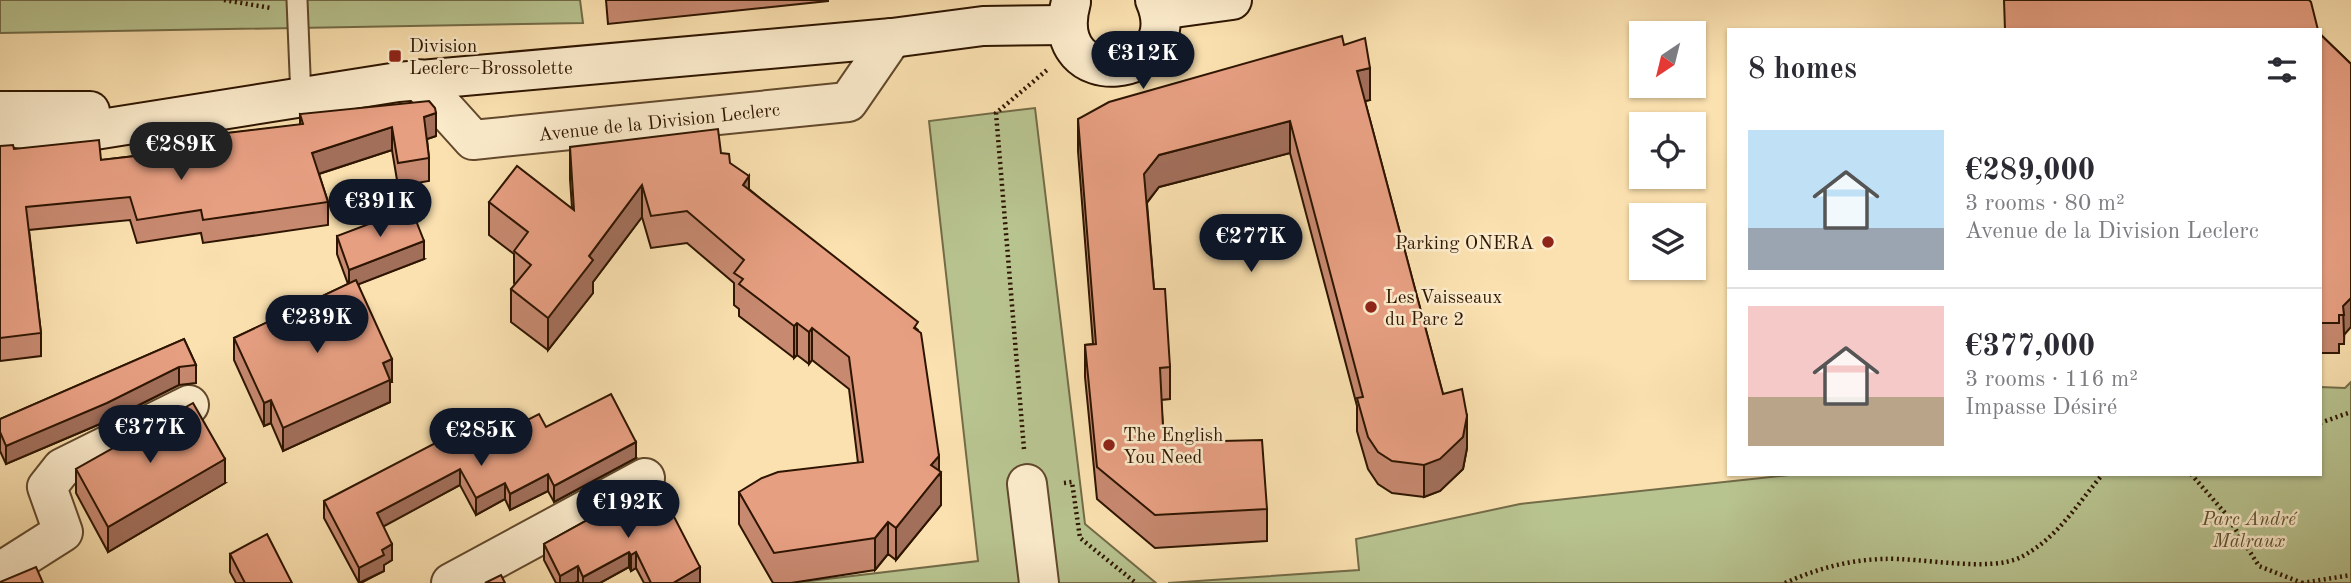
<!DOCTYPE html>
<html lang="en">
<head>
<meta charset="utf-8">
<style>
	:root { --surface:#fff; --page:#f2f2f3; --text:#2b2b33; --muted:#7c7c81; --line:#e1e1e2; --accent:#111827 }
	body { margin:0; font-family:"Old Standard TT",serif; background:var(--page); color:var(--text); height:100vh; display:flex; flex-direction:column; font-size:26px; white-space:nowrap }
	* { box-sizing:border-box; margin:0 }
	p { font-size:23px; color:var(--muted) }
	.icon { flex:none; width:38px; height:38px; fill:none; stroke:currentColor; stroke-width:2; stroke-linecap:round; stroke-linejoin:round }
	.map { position:relative; flex:1; overflow:hidden }
	.sheet { position:absolute; left:1727px; top:28px; width:595px; height:448px; display:flex; flex-direction:column; background:var(--surface); border-radius:0px; box-shadow:0 2px 5px #0004 }
	.sheet>* { flex:none }
	.needle { width:46px; rotate:215deg }
	.buttons { position:absolute; left:1629px; top:21px; display:grid; gap:14px }
	.buttons a { display:grid; place-items:center; width:77px; height:77px; border-radius:0px; background:var(--surface); box-shadow:0 2px 5px #0004; font-size:35px }
	.price { position:absolute; translate:-50% -60px; padding:0 16px; border-radius:24px; background:var(--accent); color:#fff; font-size:23px; line-height:46px; filter:drop-shadow(0 2px 4px #0008) }
	.price::after { content:''; position:absolute; left:50%; top:42px; width:21px; height:16px; margin-left:-10px; background:inherit; clip-path:polygon(0 0,100% 0,50% 100%) }
	.price.on { background:#222; color:#fff }
	ul { padding:0; list-style:none }
	li { display:flex; align-items:center; gap:21px; height:175px; padding:0 21px }
	li+li { border-top:2px solid var(--line) }
	li span { display:grid; place-items:center; flex:none; width:196px; height:140px; border-radius:0px; color:#555 }
	li>.icon { margin-inline-start:auto }
	span .icon { width:84px; height:84px; fill:#fffc; stroke-width:1 }
	li b { font-size:30px }
	h2 { display:flex; justify-content:space-between; align-items:center; height:84px; padding:0 21px; font-size:30px }
	.map>svg:first-child { display:block }
	.green { fill:#b8c490; stroke:#736c48; stroke-width:2 }
	.lines { fill:none; stroke-linecap:round; stroke-linejoin:round }
	.lane-casing { stroke:#61482c; stroke-width:23 }
	.street-casing { stroke:#61482c; stroke-width:42 }
	.secondary-casing { stroke:#2e1500; stroke-width:42 }
	.path { stroke:#2e1500; stroke-width:4.5; stroke-dasharray:2 3.5; stroke-linecap:butt }
	.lane { stroke:#fceccc; stroke-width:19 }
	.street { stroke:#fceccc; stroke-width:38 }
	.secondary { stroke:#fceccc; stroke-width:38 }
	.wall { fill:#c78970; stroke:#2e1500; stroke-width:2 }
	.shaded-wall { fill:#a26f5b; stroke:#2e1500; stroke-width:2 }
	.building { fill:#e79f82; stroke:#2e1500; stroke-width:2 }
	.poi-dot { fill:#8f2418; stroke:#fceccc; stroke-width:2.5 }
	.labels { text-anchor:middle; stroke-width:5; stroke-linejoin:round; paint-order:stroke }
	.poi-label { font-size:19px; fill:#2e1500; stroke:#fceccc; text-anchor:start }
	.street-label { font-size:19px; fill:#2e1500; stroke:#fceccc }
	.park-label { font-size:19px; font-style:italic; fill:#5e5232; stroke:#fceccc }
</style>
</head>
<body>
<div class="map">
<svg width="2351" height="583" viewBox="0 0 2351 583">
	<rect width="100%" height="100%" fill="#fbe1b0"/>
	<filter id="stains"><feTurbulence type="fractalNoise" baseFrequency=".00286" numOctaves="4"/><feColorMatrix values="0 0 0 0 .2 0 0 0 0 .09 0 0 0 0 .02 0 0 0 .5 -.17"/></filter>
	<radialGradient id="worn" r=".72"><stop offset=".6" stop-color="#630" stop-opacity="0"/><stop offset="1" stop-color="#630" stop-opacity=".3"/></radialGradient>
	<g class="green">
		<polygon points="0,0 580,0 583,23 0,33"/>
		<polygon points="1035,108 1085,524 1156,583 793,583 978,561 929,121"/>
		<polygon points="2351,382 2351,583 1168,583 1359,570 1356,539 1520,504 1798,474 2320,474 2321,387 2345,388"/>
	</g>
	<g class="lines">
		<g class="lane-casing">
			<polyline id="lane" points="297,0 301,98"/>
		</g>
		<g class="street-casing">
			<g id="street">
				<polyline points="418,79 473,140 848,102 892,38"/>
				<polyline points="1027,484 1039,583"/>
				<polyline points="0,572 63,532 47,487 62,468 189,405"/>
				<polyline points="451,583 645,478"/>
			</g>
		</g>
		<g class="secondary-casing">
			<g id="secondary">
				<path d="M1071 2C1045 97 1190 80 1155 0"/>
				<polyline points="1159,10 1232,0"/>
				<polyline points="0,111 90,111"/>
				<polyline points="0,145 398,82 892,38 983,26 1066,25"/>
			</g>
		</g>
		<g class="path">
			<polyline points="224,0 271,8"/>
			<polyline points="2320,423 2351,412"/>
			<polyline points="1024,449 996,113 1047,70"/>
			<polyline points="2191,474 2225,513 2259,566 2302,583"/>
			<polyline points="1064,483 1072,482 1080,538 1136,583"/>
			<path d="M1785 583C1816 569 1848 560 1883 559 1919 557 1990 573 2021 557 2058 538 2077 504 2103 474"/>
			<polyline points="2302,583 2351,575"/>
		</g>
		<use href="#lane" class="lane"/>
		<use href="#street" class="street"/>
		<use href="#secondary" class="secondary"/>
	</g>
	<g class="wall">
		<polygon points="606,0 828,0 828,1 608,24"/>
		<polygon points="2320,34 2351,64 2344,344 2339,344 2339,353 2320,353"/>
		<polygon points="1344,45 1370,100 1365,101 1443,394 1467,448 1463,469 1440,491 1424,497 1392,493 1378,484 1368,469 1357,431 1357,406 1290,153 1159,187 1147,203 1154,289 1170,367 1170,399 1161,400 1163,427 1267,509 1267,541 1155,548 1097,499 1085,377 1085,345 1093,344 1078,151 1078,119"/>
		<polygon points="300,114 436,136 427,139 429,158 429,181 398,186 392,150 319,174 328,202 328,225 203,243 201,233 137,243 130,220 29,230 41,333 41,356 0,361 0,146 101,160 160,153 160,141 300,125"/>
		<polygon points="570,147 721,153 749,189 918,330 939,470 941,505 896,560 888,554 875,570 791,583 773,583 739,524 739,492 858,463 849,389 812,360 809,364 797,355 794,358 739,316 739,309 734,305 734,283 687,243 651,248 642,217 593,282 593,293 548,350 511,322 511,289 515,285 514,283 514,254 489,235 489,202 572,208 570,179"/>
		<polygon points="337,236 424,259 358,284 392,382 390,382 390,402 283,451 271,423 264,426 234,360 234,338 348,284 337,254"/>
		<polygon points="184,339 196,365 196,383 179,385 107,421 6,464 0,451 0,419"/>
		<polygon points="546,427 636,458 554,502 548,491 510,510 505,499 476,515 460,485 383,526 392,560 384,565 384,571 361,583 359,583 324,518 324,501 478,445"/>
		<polygon points="76,469 225,483 108,552 76,493"/>
		<polygon points="656,482 700,583 644,583 636,568 631,571 629,567 600,583 579,583 578,581 575,583 556,583 544,560 544,544"/>
		<polygon points="230,554 292,583 236,583 230,572"/>
	</g>
	<g class="shaded-wall">
		<polygon points="1370,68 1370,100 1357,103 1357,71"/>
		<polygon points="436,113 436,136 424,140 424,117"/>
		<polygon points="1290,121 1290,153 1159,187 1144,206 1144,174 1159,155"/>
		<polygon points="392,127 392,150 312,176 312,153"/>
		<polygon points="749,176 749,208 743,185"/>
		<polygon points="642,185 642,217 593,282 593,293 548,350 548,318 589,256"/>
		<polygon points="424,241 424,259 349,288 349,270"/>
		<polygon points="2351,298 2351,327 2344,335 2343,306"/>
		<polygon points="797,323 797,355 794,358 794,326"/>
		<polygon points="812,328 812,360 809,364 809,332"/>
		<polygon points="392,359 392,382 390,382 390,402 283,451 283,428 383,363"/>
		<polygon points="179,367 179,385 107,421 6,464 6,446"/>
		<polygon points="271,400 271,423 264,426 264,403"/>
		<polygon points="1467,416 1467,448 1463,469 1440,491 1424,497 1424,465"/>
		<polygon points="636,442 636,458 554,502 554,486"/>
		<polygon points="939,456 939,476 941,472 941,505 896,560 896,528 931,465"/>
		<polygon points="225,459 225,483 108,552 108,527"/>
		<polygon points="460,469 460,485 377,530 377,513"/>
		<polygon points="548,474 548,491 510,510 510,494"/>
		<polygon points="505,483 505,499 476,515 476,498"/>
		<polygon points="888,522 888,554 875,570 875,538"/>
		<polygon points="392,544 392,560 384,565 384,571 359,583 359,568 382,550"/>
		<polygon points="629,552 629,567 600,583 583,583 583,577"/>
		<polygon points="636,552 636,568 631,571 631,555"/>
		<polygon points="578,566 578,581 575,583 560,583 560,576"/>
		<polygon points="700,567 700,583 673,583"/>
	</g>
	<g class="building">
		<polygon points="2004,0 2309,0 2311,2 2318,30 2005,30"/>
		<polygon points="2320,34 2351,64 2351,298 2343,306 2344,315 2339,315 2339,323 2320,323"/>
		<polygon points="1342,36 1344,45 1365,38 1370,68 1357,71 1443,394 1462,389 1467,416 1463,437 1440,459 1424,465 1392,461 1378,452 1368,437 1357,398 1363,397 1290,121 1159,155 1144,174 1154,289 1165,289 1170,367 1160,368 1163,427 1181,442 1262,440 1267,509 1155,515 1097,467 1085,345 1096,344 1078,119 1109,102"/>
		<polygon points="429,101 435,108 436,113 424,117 429,158 398,163 392,127 312,153 328,202 203,220 201,210 137,220 130,197 26,207 41,333 0,338 0,146 13,145 14,149 99,140 101,160 161,153 160,141 303,124 300,114"/>
		<polygon points="718,129 721,153 729,154 730,163 749,176 743,185 918,322 914,328 921,333 939,456 931,465 941,472 896,528 888,522 875,538 774,553 739,492 762,478 778,472 863,462 849,357 812,328 809,332 797,323 794,326 739,284 743,279 734,273 744,260 687,211 651,216 642,185 589,256 593,260 548,318 511,289 531,265 514,251 528,232 489,202 517,166 574,210 570,147"/>
		<polygon points="411,208 424,241 349,270 337,236"/>
		<polygon points="356,280 392,359 383,363 390,380 283,428 271,400 264,403 234,338"/>
		<polygon points="184,339 196,365 179,367 107,403 6,446 0,432 0,419"/>
		<polygon points="611,394 636,442 554,486 548,474 510,494 505,483 476,498 460,469 377,513 392,544 382,550 384,555 359,568 324,501 468,426 478,445 539,414 546,427"/>
		<polygon points="193,403 225,459 108,527 76,469"/>
		<polygon points="656,482 700,567 673,583 651,583 636,552 631,555 629,552 583,577 578,566 560,576 544,544"/>
		<polygon points="267,534 292,583 245,583 230,554"/>
		<polygon points="36,567 43,583 0,583 0,582"/>
		<polygon points="501,575 505,583 485,583"/>
	</g>
	<g class="poi-dot">
		<rect x="388" y="49" width="14" height="14" rx="3.5"/>
		<circle cx="1548" cy="242" r="7"/>
		<circle cx="1371" cy="307" r="7"/>
		<circle cx="1109" cy="445" r="7"/>
	</g>
	<g class="labels">
		<g class="poi-label">
			<text x="409" y="52">Division<tspan x="409" dy="22">Leclerc–Brossolette</tspan></text>
			<text x="1534" y="249" text-anchor="end">Parking ONERA</text>
			<text x="1385" y="303">Les Vaisseaux<tspan x="1385" dy="22">du Parc 2</tspan></text>
			<text x="1123" y="441">The English<tspan x="1123" dy="22">You Need</tspan></text>
		</g>
		<g class="street-label">
			<text transform="translate(659 121) rotate(-6)" y="7">Avenue de la Division Leclerc</text>
		</g>
		<g class="park-label">
			<text x="2249" y="525">Parc André<tspan x="2249" dy="22">Malraux</tspan></text>
		</g>
	</g>
	<rect width="100%" height="100%" filter="url(#stains)"/>
	<rect width="100%" height="100%" fill="url(#worn)"/>
</svg>
<div class="buttons">
<a><svg class="needle" viewBox="-14 -14 28 28"><path d="M0-13l5 13h-10z" fill="#e53935"/><path d="M0 13l5-13h-10z" fill="#7c7c81"/></svg></a>
<a><svg class="icon" aria-label="locate" viewBox="0 0 24 24"><circle cx="12" cy="12" r="6"/><path d="M12 2v4M12 18v4M2 12h4M18 12h4"/></svg></a>
<a><svg class="icon" aria-label="layers" viewBox="0 0 24 24"><path d="M12 4l9 5-9 5-9-5zM3 14l9 5 9-5"/></svg></a>
</div>
<b class="price" style="left:1143px;top:91px">€312K</b>
<b class="price on" style="left:181px;top:182px">€289K</b>
<b class="price" style="left:380px;top:239px">€391K</b>
<b class="price" style="left:1251px;top:274px">€277K</b>
<b class="price" style="left:317px;top:355px">€239K</b>
<b class="price" style="left:150px;top:465px">€377K</b>
<b class="price" style="left:481px;top:468px">€285K</b>
<b class="price" style="left:628px;top:540px">€192K</b>
<section class="sheet">
<h2>8 homes<svg class="icon" aria-label="filters" viewBox="0 0 24 24"><path d="M4 7h16M4 17h16"/><circle cx="9" cy="7" r="2"/><circle cx="15" cy="17" r="2"/></svg></h2>
<ul>
<li><span style="background:linear-gradient(#bfe0f5 70%,#9aa5b1 0)"><svg class="icon" aria-label="home" viewBox="0 0 24 24"><path d="M3 11l9-7 9 7M6 9v11h12V9"/></svg></span><div><b>€289,000</b><p>3 rooms · 80 m²</p><p>Avenue de la Division Leclerc</p></div></li>
<li><span style="background:linear-gradient(#f6c9c9 65%,#b9a48a 0)"><svg class="icon" aria-label="home" viewBox="0 0 24 24"><path d="M3 11l9-7 9 7M6 9v11h12V9"/></svg></span><div><b>€377,000</b><p>3 rooms · 116 m²</p><p>Impasse Désiré</p></div></li>
</ul>
</section>
</div>
</body>
</html>
